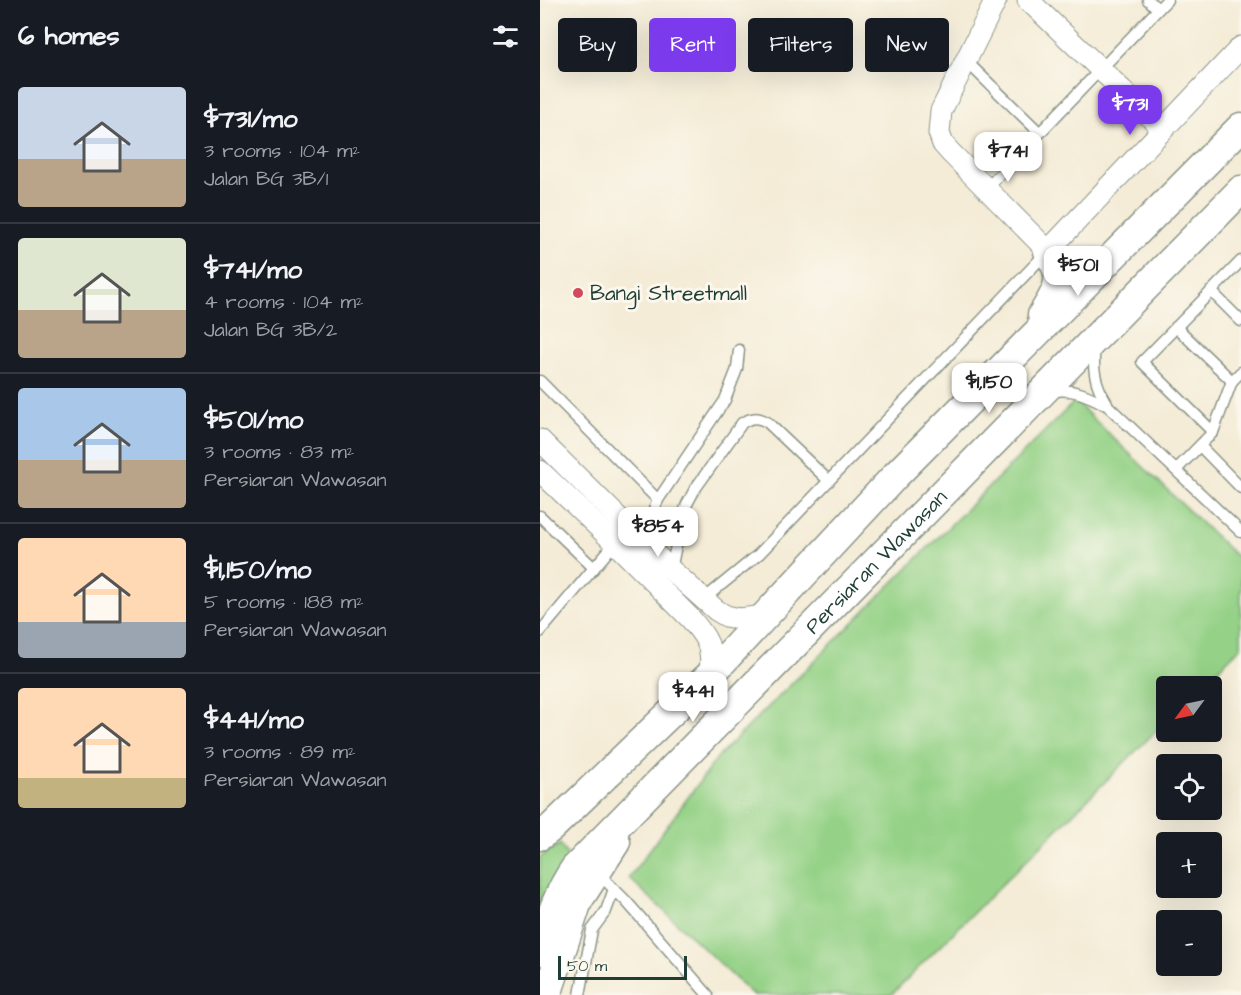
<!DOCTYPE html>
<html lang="en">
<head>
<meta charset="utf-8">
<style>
	:root { --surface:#171b24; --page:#242831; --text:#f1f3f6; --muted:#9ea1a6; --line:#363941; --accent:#7c3aed }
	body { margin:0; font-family:"Architects Daughter",sans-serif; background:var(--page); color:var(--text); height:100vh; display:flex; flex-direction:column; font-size:22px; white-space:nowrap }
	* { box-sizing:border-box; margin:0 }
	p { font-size:20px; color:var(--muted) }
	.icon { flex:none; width:33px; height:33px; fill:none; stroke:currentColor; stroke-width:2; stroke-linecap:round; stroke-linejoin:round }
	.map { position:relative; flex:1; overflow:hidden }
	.side { display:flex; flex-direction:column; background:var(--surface); width:540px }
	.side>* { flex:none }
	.hud { position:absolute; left:18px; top:18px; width:570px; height:54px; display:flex; gap:12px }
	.needle { width:39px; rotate:237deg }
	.controls { position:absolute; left:616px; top:676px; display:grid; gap:12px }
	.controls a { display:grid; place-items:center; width:66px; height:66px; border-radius:6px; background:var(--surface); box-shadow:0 6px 24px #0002; font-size:30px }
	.scale { position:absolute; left:18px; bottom:15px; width:129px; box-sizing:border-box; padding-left:6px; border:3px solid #1f3d34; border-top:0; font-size:16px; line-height:21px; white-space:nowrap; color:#1f3d34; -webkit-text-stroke:4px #fbf7ec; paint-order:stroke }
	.price { position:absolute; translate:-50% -51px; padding:0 14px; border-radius:12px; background:#fff; color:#222; font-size:20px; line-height:39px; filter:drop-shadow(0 2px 3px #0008) }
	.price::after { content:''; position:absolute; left:50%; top:36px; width:18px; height:14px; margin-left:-9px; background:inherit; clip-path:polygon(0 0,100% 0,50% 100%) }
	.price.active { background:var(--accent); color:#fff }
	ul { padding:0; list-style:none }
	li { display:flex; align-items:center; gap:18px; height:150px; padding:0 18px }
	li+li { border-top:2px solid var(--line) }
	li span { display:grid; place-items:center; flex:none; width:168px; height:120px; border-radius:6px; color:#555 }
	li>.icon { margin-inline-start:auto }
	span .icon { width:72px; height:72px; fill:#fffc; stroke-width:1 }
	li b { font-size:26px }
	h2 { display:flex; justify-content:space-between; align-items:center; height:72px; padding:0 18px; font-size:26px }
	.pill { padding:0 21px; border-radius:6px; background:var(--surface); box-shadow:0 6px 24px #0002; font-size:21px; line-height:54px }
	.pill.active { background:var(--accent); color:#fff }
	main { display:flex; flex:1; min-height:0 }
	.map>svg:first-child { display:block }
	.green { fill:#95d287; stroke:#5a885e; stroke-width:1.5 }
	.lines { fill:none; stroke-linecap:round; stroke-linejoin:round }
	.service-casing { stroke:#8a9486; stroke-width:13 }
	.minor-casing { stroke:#8a9486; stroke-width:23 }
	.secondary-casing { stroke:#8a9486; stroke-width:31 }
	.service { stroke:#fff; stroke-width:10 }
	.minor { stroke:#fff; stroke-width:21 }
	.secondary { stroke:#fff; stroke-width:28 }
	.poi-dot { fill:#d1495b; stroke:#fbf7ec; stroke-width:2 }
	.labels { text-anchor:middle; stroke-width:6; stroke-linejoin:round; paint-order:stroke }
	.poi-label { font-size:21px; fill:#1f3d34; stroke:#fbf7ec; text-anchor:start }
	.street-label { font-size:21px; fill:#1f3d34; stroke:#fbf7ec }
</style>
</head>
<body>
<main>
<section class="side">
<h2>6 homes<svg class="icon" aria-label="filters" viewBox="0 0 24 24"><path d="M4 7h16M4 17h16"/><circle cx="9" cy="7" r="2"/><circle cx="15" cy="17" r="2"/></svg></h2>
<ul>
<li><span style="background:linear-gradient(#c9d6e8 60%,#b9a48a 0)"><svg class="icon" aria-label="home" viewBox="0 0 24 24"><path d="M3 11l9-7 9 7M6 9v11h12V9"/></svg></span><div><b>$731/mo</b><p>3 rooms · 104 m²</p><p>Jalan BG 3B/1</p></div></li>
<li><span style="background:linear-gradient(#dfe7d0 60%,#b9a48a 0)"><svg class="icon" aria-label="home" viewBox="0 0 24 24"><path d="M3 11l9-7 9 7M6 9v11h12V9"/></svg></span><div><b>$741/mo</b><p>4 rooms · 104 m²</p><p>Jalan BG 3B/2</p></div></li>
<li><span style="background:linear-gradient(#a9c7e8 60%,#b9a48a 0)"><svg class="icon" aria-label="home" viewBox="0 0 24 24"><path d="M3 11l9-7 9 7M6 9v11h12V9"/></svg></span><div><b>$501/mo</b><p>3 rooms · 83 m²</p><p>Persiaran Wawasan</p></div></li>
<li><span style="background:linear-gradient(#ffd9b3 70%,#9aa5b1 0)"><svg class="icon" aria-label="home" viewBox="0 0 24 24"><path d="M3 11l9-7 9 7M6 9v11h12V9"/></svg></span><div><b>$1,150/mo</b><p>5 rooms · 188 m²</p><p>Persiaran Wawasan</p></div></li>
<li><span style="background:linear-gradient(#ffd9b3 75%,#c2b280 0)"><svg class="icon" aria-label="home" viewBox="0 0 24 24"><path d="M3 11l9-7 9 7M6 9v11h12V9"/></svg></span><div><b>$441/mo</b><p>3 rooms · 89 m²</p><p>Persiaran Wawasan</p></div></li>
</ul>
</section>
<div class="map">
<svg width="701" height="995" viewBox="0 0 701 995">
	<rect width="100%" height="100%" fill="#fbf7ec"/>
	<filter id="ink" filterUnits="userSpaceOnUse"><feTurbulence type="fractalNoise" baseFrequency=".0167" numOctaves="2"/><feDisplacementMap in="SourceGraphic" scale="12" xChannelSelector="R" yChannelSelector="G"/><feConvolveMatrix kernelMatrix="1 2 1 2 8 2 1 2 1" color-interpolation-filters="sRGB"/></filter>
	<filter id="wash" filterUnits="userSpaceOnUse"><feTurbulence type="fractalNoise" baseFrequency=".008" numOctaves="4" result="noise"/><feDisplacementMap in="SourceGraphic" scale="24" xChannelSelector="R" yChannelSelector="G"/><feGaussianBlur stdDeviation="1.35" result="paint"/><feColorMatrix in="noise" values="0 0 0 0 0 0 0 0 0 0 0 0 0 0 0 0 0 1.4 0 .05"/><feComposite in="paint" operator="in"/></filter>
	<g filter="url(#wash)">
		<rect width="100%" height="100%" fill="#f4ecd7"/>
		<g class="green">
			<polygon points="535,401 701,561 701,647 660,687 627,687 627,720 351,995 213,995 89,878 177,758"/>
			<polygon points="20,844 28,856 0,947 0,857"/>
		</g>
	</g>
	<g filter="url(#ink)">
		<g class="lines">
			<g class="service-casing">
				<g id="service">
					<polyline points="608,0 618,9"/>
					<polyline points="425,60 500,133"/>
					<polyline points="446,189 627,0"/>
					<polyline points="671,291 701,321"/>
					<polyline points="636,327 692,381"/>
					<path d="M555 347C552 368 555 385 567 403"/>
					<polyline points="0,381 118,500"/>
					<path d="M511 392C532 387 550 396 568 406L701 532"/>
					<polyline points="673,432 602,362 701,261"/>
					<polyline points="660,446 701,488"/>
					<polyline points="636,470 673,432 692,381 701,372"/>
					<polyline points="0,516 54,568"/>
					<polyline points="101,540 118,500 185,400 197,369 199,350"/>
					<path d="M131 570 141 521 147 504 155 489 202 423C212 417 217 417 227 422L289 481"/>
					<polyline points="164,599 219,554 507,252"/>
					<polyline points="0,632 75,543"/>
					<polyline points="58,873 86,901 168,995"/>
					<polyline points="40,995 52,930 66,911 74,889"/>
				</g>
			</g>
			<g class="minor-casing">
				<g id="minor">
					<polyline points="456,0 401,111 399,133 403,144 410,152 508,251 701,47"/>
					<polyline points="488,0 623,129"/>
					<polyline points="0,440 131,570 176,610 186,616 200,619 225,616"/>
					<path d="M0 471 75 543 150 618C168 640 173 646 170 675"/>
				</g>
			</g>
			<g class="secondary-casing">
				<g id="secondary">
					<path d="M502 315C509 303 521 288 518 274 517 266 511 258 508 251"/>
					<polyline points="0,836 11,828 170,675 356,475 701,127"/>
					<path id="s1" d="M0 951C9 922 17 893 35 868L701 190"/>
					<polyline points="7,995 38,901 76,842"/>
				</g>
			</g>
			<use href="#service" class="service"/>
			<use href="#minor" class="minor"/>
			<use href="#secondary" class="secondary"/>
		</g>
	</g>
	<circle class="poi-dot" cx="38" cy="293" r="6"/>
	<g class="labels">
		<g class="poi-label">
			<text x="50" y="300">Bangi Streetmall</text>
		</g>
		<g class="street-label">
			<text dy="7" stroke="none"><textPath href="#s1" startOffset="520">Persiaran Wawasan</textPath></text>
		</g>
	</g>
</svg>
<div class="controls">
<a><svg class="needle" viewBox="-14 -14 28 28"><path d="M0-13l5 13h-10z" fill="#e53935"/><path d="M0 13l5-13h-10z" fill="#9ea1a6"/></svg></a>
<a><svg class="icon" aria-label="locate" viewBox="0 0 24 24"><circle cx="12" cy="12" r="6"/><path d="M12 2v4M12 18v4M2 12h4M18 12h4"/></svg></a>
<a>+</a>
<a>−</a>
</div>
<div class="scale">50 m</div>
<b class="price active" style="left:590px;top:136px">$731</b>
<b class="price" style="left:468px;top:183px">$741</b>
<b class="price" style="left:538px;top:297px">$501</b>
<b class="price" style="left:449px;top:414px">$1,150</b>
<b class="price" style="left:118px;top:558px">$854</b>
<b class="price" style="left:153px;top:723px">$441</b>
<div class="hud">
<a class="pill">Buy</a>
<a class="pill active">Rent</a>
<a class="pill">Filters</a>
<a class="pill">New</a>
</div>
</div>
</main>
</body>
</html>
